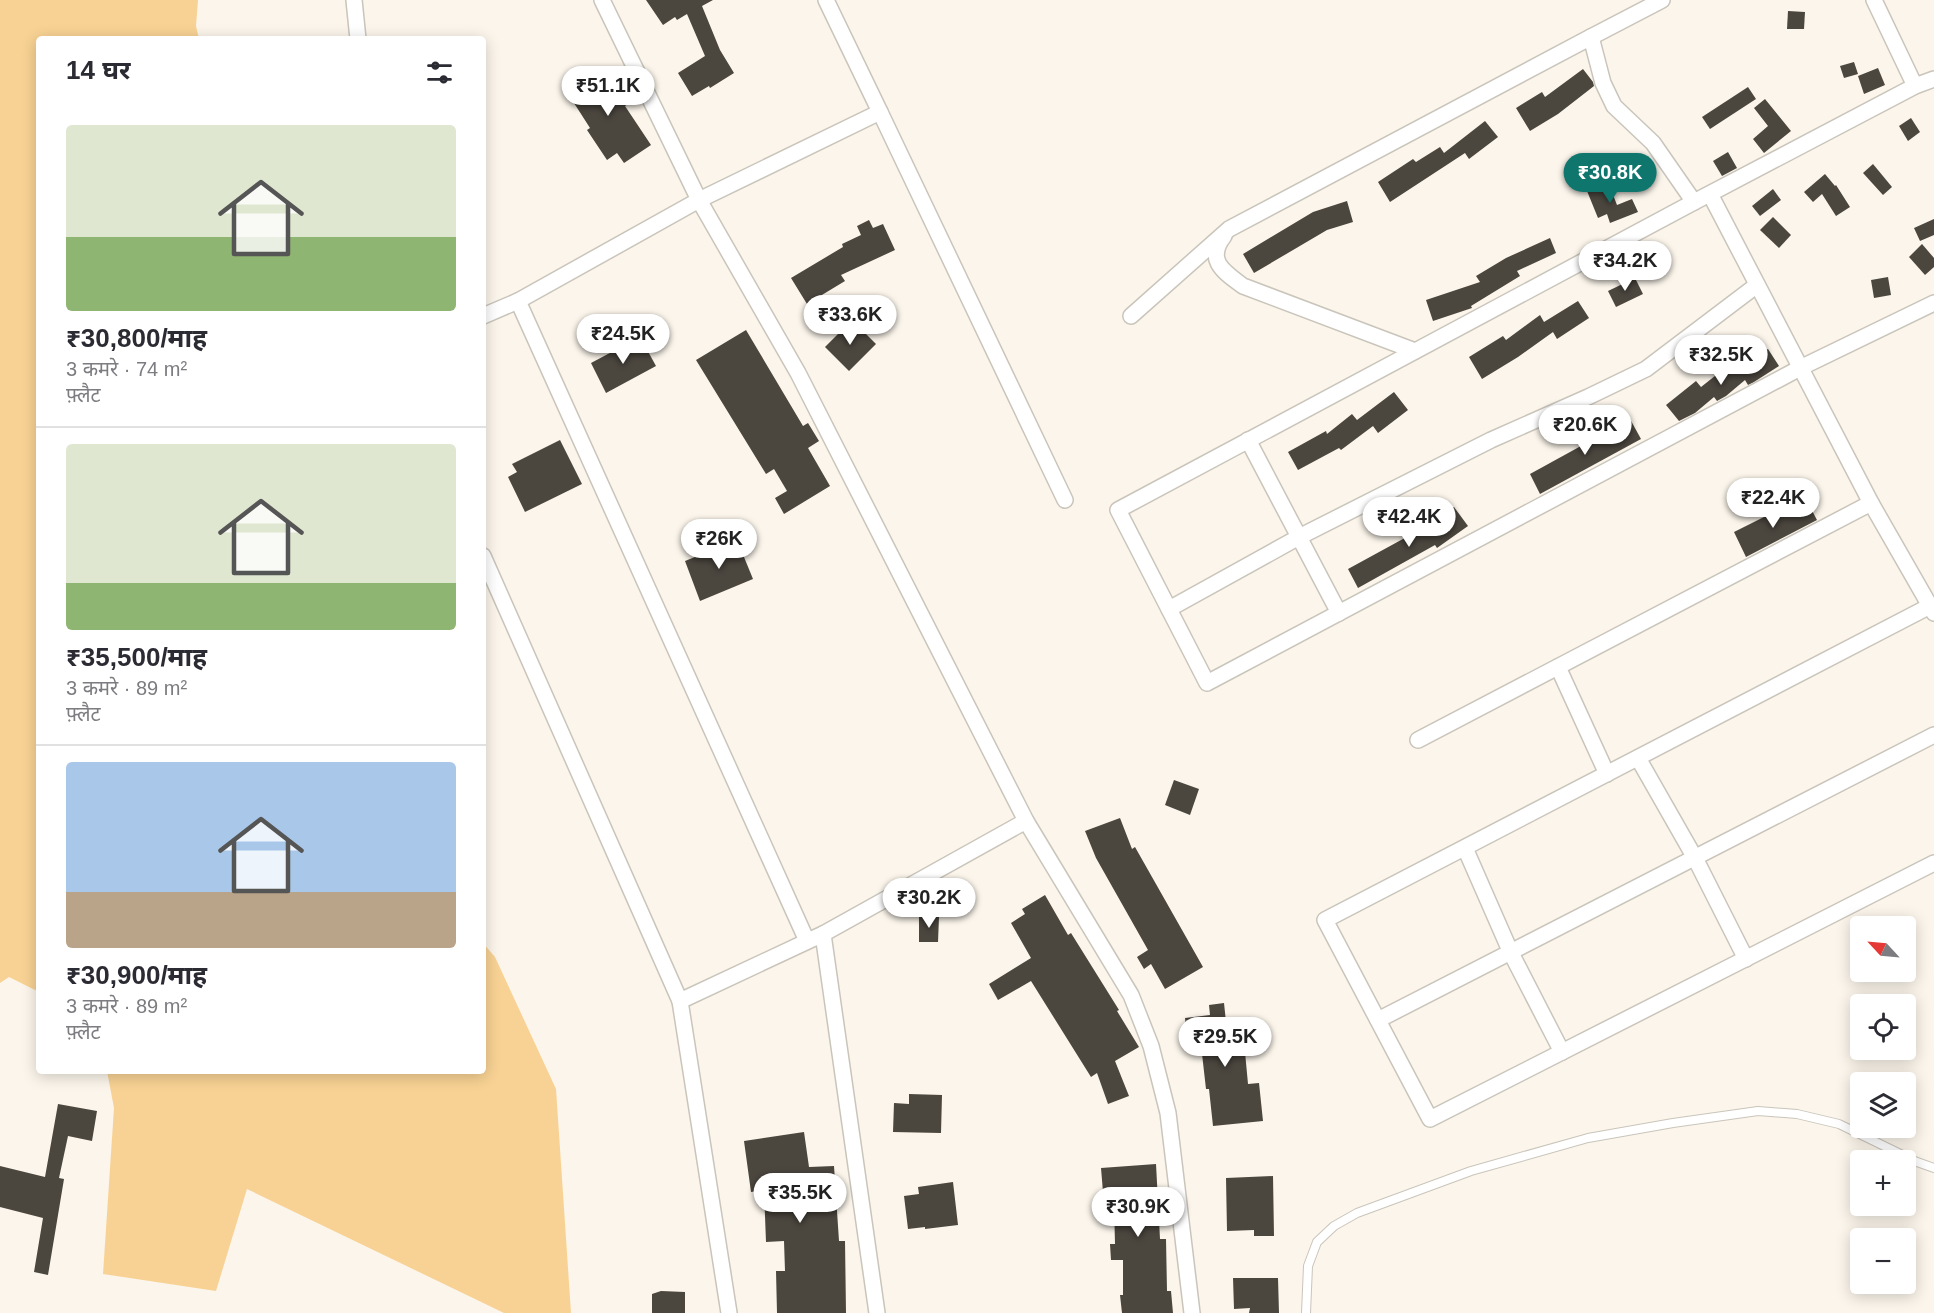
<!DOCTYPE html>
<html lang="hi">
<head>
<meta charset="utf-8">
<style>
	:root { --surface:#fff; --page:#f2f2f3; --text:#2b2b33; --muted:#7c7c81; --line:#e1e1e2; --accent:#0f766e }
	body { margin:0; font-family:Arial,"Noto Sans Devanagari",sans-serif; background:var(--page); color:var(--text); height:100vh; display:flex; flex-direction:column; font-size:22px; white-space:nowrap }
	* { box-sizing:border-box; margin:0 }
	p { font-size:20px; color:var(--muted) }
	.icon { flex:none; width:33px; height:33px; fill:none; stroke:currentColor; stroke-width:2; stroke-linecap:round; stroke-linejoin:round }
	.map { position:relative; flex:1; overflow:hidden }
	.sheet { position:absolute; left:36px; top:36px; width:450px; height:1038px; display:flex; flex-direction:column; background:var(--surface); border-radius:6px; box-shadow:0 3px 15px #0003 }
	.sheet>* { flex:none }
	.needle { width:39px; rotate:296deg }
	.tools { position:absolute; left:1850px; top:916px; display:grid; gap:12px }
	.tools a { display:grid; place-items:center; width:66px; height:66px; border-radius:6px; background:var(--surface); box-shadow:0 3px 15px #0003; font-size:30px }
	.price { position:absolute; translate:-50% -51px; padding:0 14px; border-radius:21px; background:#fff; color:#222; font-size:20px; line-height:39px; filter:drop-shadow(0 2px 3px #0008) }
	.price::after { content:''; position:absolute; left:50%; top:36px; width:18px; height:14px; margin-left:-9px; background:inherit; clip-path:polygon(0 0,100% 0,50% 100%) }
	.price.current { background:var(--accent); color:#fff }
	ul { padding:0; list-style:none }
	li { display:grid; align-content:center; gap:12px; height:318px; padding:0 30px }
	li+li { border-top:2px solid var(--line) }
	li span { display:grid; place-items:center; height:186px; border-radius:6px; color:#555 }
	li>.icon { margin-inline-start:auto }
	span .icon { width:108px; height:108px; fill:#fffc; stroke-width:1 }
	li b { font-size:26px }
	h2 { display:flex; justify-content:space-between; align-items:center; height:72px; padding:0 30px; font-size:26px }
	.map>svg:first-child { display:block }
	.green { fill:#f8d294 }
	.building { fill:#4b463e }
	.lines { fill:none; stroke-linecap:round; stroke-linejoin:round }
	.service-casing { stroke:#cac5bb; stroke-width:10 }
	.minor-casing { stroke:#cac5bb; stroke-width:18 }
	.service { stroke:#fff; stroke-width:8 }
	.minor { stroke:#fff; stroke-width:15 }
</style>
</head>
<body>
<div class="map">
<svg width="1934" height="1313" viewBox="0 0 1934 1313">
	<rect width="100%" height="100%" fill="#fbf5eb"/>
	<g class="green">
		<polygon points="0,0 198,0 196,26 199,39 39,39 39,992 9,977 0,983"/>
		<polygon points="483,943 495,957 556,1089 571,1313 504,1313 247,1189 216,1291 103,1274 114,1108 107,1071 483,1071"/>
	</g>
	<g class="building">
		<polygon points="646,0 713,0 702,6 720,50 734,73 710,88 709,86 692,96 678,73 705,56 687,14 677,20 675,17 663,25"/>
		<polygon points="1788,11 1805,12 1804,29 1787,29"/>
		<polygon points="1854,62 1858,74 1844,78 1840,66"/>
		<polygon points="1878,68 1885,85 1864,94 1858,76"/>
		<polygon points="1583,69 1593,82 1594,86 1558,114 1530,131 1516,108 1542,92 1545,97"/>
		<polygon points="593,70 600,81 609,74 628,104 625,106 651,145 624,163 617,153 607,160 587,130 590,128 565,89"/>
		<polygon points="1748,87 1756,99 1710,129 1702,117"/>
		<polygon points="1765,99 1791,131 1764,153 1753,139 1768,126 1754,108"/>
		<polygon points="1911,118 1920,132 1908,141 1899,126"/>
		<polygon points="1485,121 1498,137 1469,159 1465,153 1390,202 1378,182 1413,159 1416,162 1440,147 1444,153"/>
		<polygon points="1728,152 1737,168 1722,176 1713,161"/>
		<polygon points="1873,164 1892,187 1883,195 1863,173"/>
		<polygon points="1825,174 1835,186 1836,185 1850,207 1836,216 1822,194 1813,202 1804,192"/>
		<polygon points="1608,182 1617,205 1632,199 1638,212 1610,223 1607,214 1598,218 1587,191"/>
		<polygon points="1773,189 1781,200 1760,216 1752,206"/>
		<polygon points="1347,201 1353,222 1327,230 1254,273 1243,254 1313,212"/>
		<polygon points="1773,217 1791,235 1779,248 1760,230"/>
		<polygon points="1934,219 1934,235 1920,241 1914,228"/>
		<polygon points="869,220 873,228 883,224 895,250 841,275 845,281 807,304 791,278 843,247 842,244 861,235 857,226"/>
		<polygon points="1550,238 1556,253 1517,271 1520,276 1471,306 1472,308 1433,321 1426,300 1480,282 1476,276 1506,258"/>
		<polygon points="1922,244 1934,258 1934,267 1925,275 1909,257"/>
		<polygon points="1888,277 1891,295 1874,298 1871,280"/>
		<polygon points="1635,278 1643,294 1616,307 1608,291"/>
		<polygon points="1578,301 1589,318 1557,339 1553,332 1518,357 1482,379 1469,357 1503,336 1506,340 1540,315 1544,322"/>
		<polygon points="852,320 876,344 849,371 825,347"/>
		<polygon points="746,330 803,426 808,423 819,441 808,448 830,486 784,514 775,498 787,491 774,469 766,474 696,360"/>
		<polygon points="640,337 656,366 606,393 591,363"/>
		<polygon points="1768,349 1779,366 1754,382 1748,385 1745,380 1726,396 1717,401 1714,397 1695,413 1679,421 1666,405 1696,381 1701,387 1720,372 1724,376"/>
		<polygon points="1394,392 1408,410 1378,433 1373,426 1341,450 1339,448 1298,470 1288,452 1326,431 1327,434 1352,414 1357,420"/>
		<polygon points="1630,419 1641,439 1540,494 1530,474"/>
		<polygon points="560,440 582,484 525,512 508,477 517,472 512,464"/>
		<polygon points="1808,503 1817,520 1746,557 1734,532 1770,514 1773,520"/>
		<polygon points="1454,507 1468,526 1437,548 1435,545 1358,588 1348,569 1434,522"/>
		<polygon points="737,540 753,579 700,601 685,561"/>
		<polygon points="1174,780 1199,789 1190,815 1165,805"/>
		<polygon points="1120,818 1132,849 1135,847 1203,967 1165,989 1151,964 1144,969 1137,957 1148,950 1096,858 1085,831"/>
		<polygon points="1045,895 1068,935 1071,933 1119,1010 1117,1011 1139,1047 1115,1061 1129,1096 1108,1104 1097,1073 1091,1077 1031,981 998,1000 989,984 1031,958 1011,923 1025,914 1022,909"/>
		<polygon points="919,917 939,917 938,942 919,942"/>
		<polygon points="1224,1003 1226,1022 1242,1020 1248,1084 1259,1083 1263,1121 1213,1126 1209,1089 1206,1089 1201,1045 1188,1046 1185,1018 1210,1015 1209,1005"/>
		<polygon points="909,1094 942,1095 941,1133 893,1132 894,1103 909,1104"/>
		<polygon points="58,1104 97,1111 92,1141 68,1136 59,1178 64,1179 48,1275 34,1272 43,1218 0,1207 0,1166 45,1177"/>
		<polygon points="804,1132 809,1167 834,1166 839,1241 845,1241 846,1313 777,1313 776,1271 785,1271 784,1241 766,1242 764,1190 751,1192 744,1141"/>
		<polygon points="1156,1164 1160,1239 1166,1239 1167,1291 1171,1291 1173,1313 1122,1313 1120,1295 1123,1295 1123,1260 1111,1260 1110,1244 1115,1244 1114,1204 1104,1204 1101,1168"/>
		<polygon points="1273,1176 1274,1236 1254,1236 1254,1230 1227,1231 1226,1178"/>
		<polygon points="953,1182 958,1225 925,1229 925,1227 908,1229 904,1196 919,1194 918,1187"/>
		<polygon points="1233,1278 1278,1278 1279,1313 1249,1313 1250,1308 1234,1309"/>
		<polygon points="661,1291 685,1292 685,1313 652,1313 652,1294"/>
	</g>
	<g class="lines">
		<g class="service-casing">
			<polyline id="service" points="1306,1313 1308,1266 1317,1242 1334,1226 1357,1213 1471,1171 1588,1138 1673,1123 1758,1111 1797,1114 1839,1124 1917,1162 1934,1168"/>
		</g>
		<g class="minor-casing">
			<g id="minor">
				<polyline points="354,0 358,39"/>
				<polyline points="602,0 699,200 880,112 826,0"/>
				<polyline points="1874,0 1915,86"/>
				<polyline points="1591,37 1662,0"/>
				<polyline points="1934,79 1915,86 1694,202 1118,510 1207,683 1800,368 1934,303"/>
				<polyline points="880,112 1065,500"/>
				<polyline points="1710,194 1871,503 1934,613"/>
				<path d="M1224 236C1205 260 1224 272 1243 286L1415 351"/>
				<polyline points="518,301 807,941"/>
				<polyline points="483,316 518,301 699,200 798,373 1026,821"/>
				<polyline points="1131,316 1229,229 1591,37 1603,83 1614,106 1653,143 1694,202"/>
				<polyline points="1248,440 1339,613"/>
				<polyline points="483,556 680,1001"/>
				<polyline points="1930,606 1325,920 1430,1119 1934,863"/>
				<polyline points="1169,609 1299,537 1491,440 1588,397 1646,369 1757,285"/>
				<polyline points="1558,667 1607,774"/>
				<polyline points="1418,740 1871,503"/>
				<polyline points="1638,758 1695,858 1746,959"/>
				<polyline points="1465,848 1511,953 1562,1052"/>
				<polyline points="823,934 1026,821 1131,995 1151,1046 1168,1113 1192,1313"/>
				<polyline points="1378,1020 1934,735"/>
				<polyline points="729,1313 680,1001 823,934 877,1313"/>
			</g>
		</g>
		<use href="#service" class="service"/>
		<use href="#minor" class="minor"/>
	</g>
</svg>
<div class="tools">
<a><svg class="needle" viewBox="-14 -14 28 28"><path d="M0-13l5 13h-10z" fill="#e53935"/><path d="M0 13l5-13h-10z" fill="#7c7c81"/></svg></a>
<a><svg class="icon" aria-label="locate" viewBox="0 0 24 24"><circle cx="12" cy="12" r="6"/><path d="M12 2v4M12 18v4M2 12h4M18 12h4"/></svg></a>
<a><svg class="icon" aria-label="layers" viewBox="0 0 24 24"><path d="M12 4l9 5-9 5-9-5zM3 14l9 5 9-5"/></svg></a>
<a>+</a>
<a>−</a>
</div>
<b class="price" style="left:608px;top:117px">₹51.1K</b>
<b class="price current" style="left:1610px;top:204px">₹30.8K</b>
<b class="price" style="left:1625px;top:292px">₹34.2K</b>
<b class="price" style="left:850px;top:346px">₹33.6K</b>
<b class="price" style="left:623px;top:365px">₹24.5K</b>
<b class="price" style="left:1721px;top:386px">₹32.5K</b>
<b class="price" style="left:1585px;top:456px">₹20.6K</b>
<b class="price" style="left:1773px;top:529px">₹22.4K</b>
<b class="price" style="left:1409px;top:548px">₹42.4K</b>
<b class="price" style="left:719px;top:570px">₹26K</b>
<b class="price" style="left:929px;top:929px">₹30.2K</b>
<b class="price" style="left:1225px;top:1068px">₹29.5K</b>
<b class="price" style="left:800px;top:1224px">₹35.5K</b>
<b class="price" style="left:1138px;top:1238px">₹30.9K</b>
<section class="sheet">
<h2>14 घर<svg class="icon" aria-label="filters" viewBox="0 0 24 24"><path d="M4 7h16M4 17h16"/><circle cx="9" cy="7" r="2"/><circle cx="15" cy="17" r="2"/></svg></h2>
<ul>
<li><span style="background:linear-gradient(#dfe7d0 60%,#8fb573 0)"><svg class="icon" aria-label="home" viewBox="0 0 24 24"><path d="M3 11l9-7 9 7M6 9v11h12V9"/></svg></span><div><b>₹30,800/माह</b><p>3 कमरे · 74 m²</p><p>फ़्लैट</p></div></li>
<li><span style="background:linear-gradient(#dfe7d0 75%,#8fb573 0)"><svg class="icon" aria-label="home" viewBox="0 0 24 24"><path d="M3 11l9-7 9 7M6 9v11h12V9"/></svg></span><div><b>₹35,500/माह</b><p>3 कमरे · 89 m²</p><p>फ़्लैट</p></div></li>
<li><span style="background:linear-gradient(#a9c7e8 70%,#b9a48a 0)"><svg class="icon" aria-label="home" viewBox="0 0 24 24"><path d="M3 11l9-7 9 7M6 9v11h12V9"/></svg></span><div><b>₹30,900/माह</b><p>3 कमरे · 89 m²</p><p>फ़्लैट</p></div></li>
</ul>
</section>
</div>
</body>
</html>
